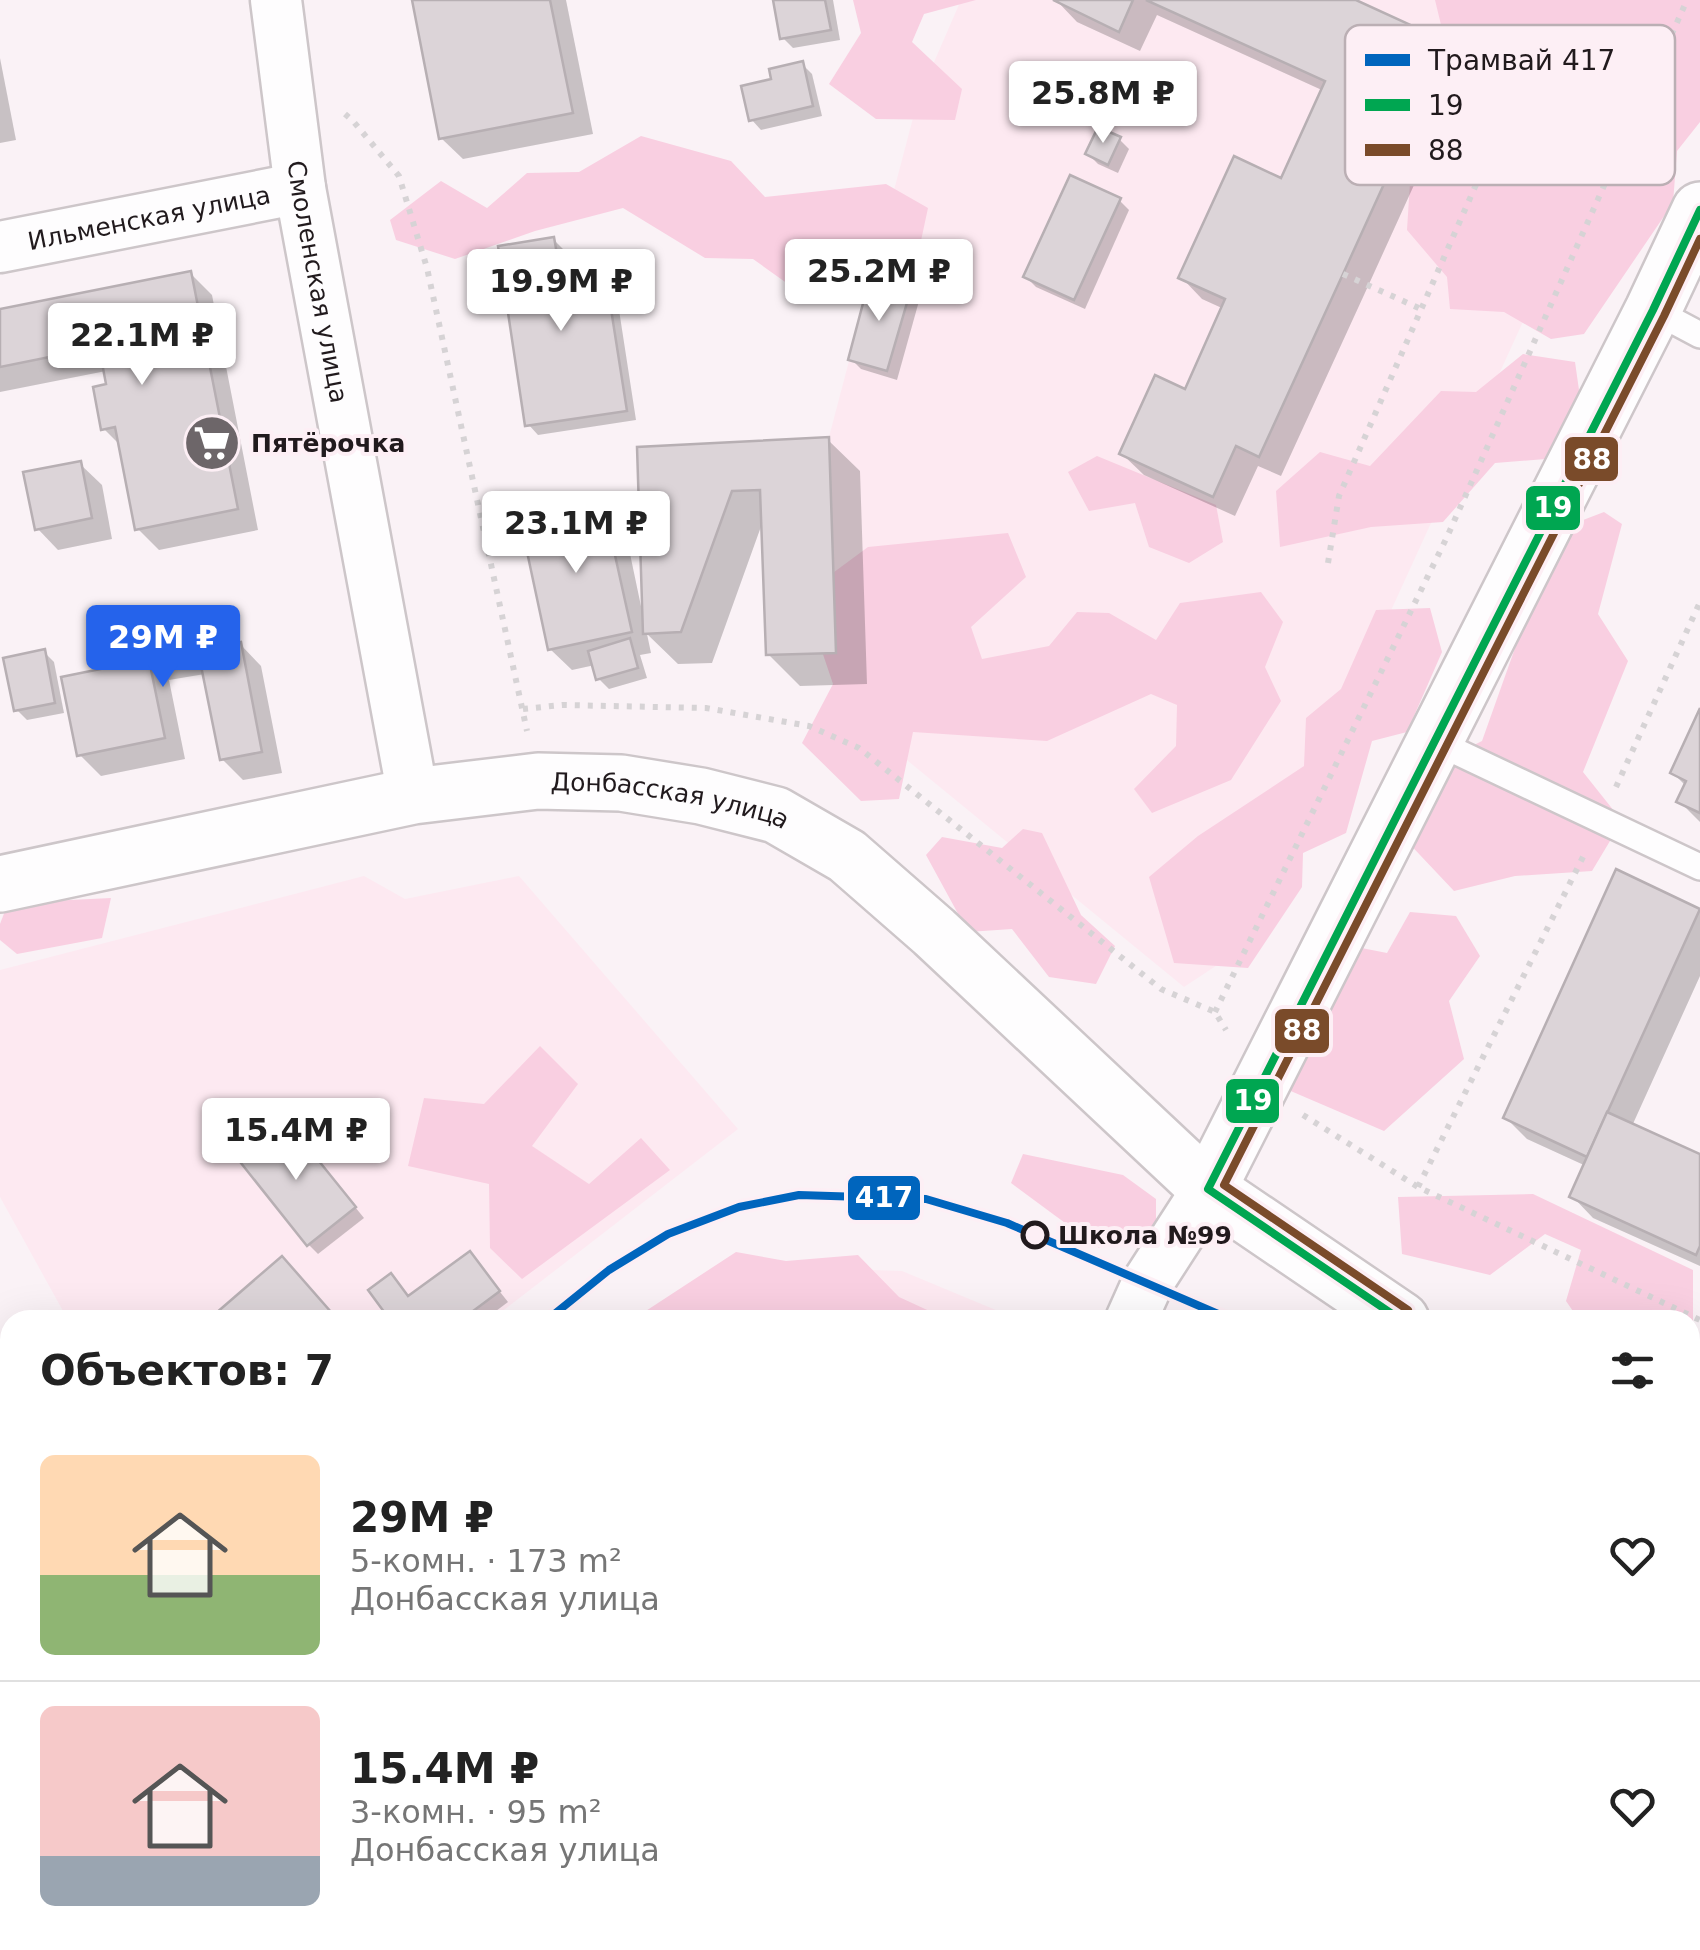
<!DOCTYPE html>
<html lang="ru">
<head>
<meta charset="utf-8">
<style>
	:root { --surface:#fff; --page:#f6f6f6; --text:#222; --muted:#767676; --line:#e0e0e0; --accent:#2563eb }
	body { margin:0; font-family:"DejaVu Sans",sans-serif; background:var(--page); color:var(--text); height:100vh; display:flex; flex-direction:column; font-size:38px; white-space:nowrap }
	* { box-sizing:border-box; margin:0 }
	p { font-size:32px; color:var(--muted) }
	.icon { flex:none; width:55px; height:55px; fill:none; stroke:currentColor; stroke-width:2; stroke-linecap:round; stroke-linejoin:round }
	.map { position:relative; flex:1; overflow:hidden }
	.sheet { position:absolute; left:0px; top:1310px; width:1700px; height:640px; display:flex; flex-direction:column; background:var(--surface); border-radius:30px 30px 0 0; box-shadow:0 10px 40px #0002 }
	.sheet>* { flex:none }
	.price { position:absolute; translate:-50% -85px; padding:0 22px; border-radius:10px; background:#fff; color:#222; font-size:32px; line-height:65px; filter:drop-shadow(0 2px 5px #0008) }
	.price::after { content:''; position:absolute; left:50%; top:60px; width:30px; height:22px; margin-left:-15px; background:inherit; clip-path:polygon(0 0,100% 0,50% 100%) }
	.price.selected { background:var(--accent); color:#fff }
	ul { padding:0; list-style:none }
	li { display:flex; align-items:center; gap:30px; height:250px; padding:0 40px }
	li+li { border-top:2px solid var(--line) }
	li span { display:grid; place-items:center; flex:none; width:280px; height:200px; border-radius:15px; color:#555 }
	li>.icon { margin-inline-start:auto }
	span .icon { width:120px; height:120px; fill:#fffc; stroke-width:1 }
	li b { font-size:42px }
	h2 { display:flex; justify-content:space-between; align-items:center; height:120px; padding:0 40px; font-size:42px }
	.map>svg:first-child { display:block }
	.built { fill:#fde9f1 }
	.green { fill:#f9cfe1 }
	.shadow { fill:#0003 }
	.building { fill:#dcd4d8; stroke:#b7afb3; stroke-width:2.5 }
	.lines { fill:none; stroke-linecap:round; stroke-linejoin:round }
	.lane-casing { stroke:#cdc6c9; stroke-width:30 }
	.street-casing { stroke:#cdc6c9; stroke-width:55 }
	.secondary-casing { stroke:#cdc6c9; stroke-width:60 }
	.path { stroke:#d6d3d5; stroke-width:6; stroke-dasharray:5 8; stroke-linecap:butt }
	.lane { stroke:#fefdfe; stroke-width:25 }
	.street { stroke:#fefdfe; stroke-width:50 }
	.secondary { stroke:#fefdfe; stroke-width:55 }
	.bus-1-casing { stroke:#fdeff5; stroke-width:15 }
	.bus-2-casing { stroke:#fdeff5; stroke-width:15 }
	.bus-1 { stroke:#00a651; stroke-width:8 }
	.bus-2 { stroke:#7a4b2a; stroke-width:8 }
	.tram-1-casing { stroke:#fdeff5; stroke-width:15 }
	.tram-1 { stroke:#0065bd; stroke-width:8 }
	.stop-dot { fill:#fdeff5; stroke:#211a1d; stroke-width:5 }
	.labels { text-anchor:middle; stroke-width:8; stroke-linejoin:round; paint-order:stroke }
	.street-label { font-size:25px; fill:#211a1d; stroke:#fdeff5 }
	.poi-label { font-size:25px; font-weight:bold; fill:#211a1d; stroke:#fdeff5; text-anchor:start }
	.stop-label { font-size:25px; font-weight:bold; fill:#211a1d; stroke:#fdeff5; text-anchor:start }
	.key { fill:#fdeff5; stroke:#bbafb4; stroke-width:2.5 }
	.key-label { font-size:28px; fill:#211a1d }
	.line-badge { stroke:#fdeff5; stroke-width:4 }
	.badge-label { font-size:28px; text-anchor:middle; font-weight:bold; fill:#fff }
</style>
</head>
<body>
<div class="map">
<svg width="1700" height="1950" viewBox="0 0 1700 1950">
	<rect width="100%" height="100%" fill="#faf2f6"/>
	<g class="built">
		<polygon points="961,0 1670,0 1234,954 1184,987 858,720 836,653 829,437 918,99"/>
		<polygon points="364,876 405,899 519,876 738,1129 491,1320 68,1320 0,1197 0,970"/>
		<polygon points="807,1268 902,1271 1020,1320 669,1320"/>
		<polygon points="203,1940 803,1940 798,1950 215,1950"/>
	</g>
	<g class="green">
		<polygon points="853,0 976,0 924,14 912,42 962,89 955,120 876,119 829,84 861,33"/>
		<polygon points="1435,0 1700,0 1700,122 1677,151 1673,203 1584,334 1551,339 1504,312 1450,309 1447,277 1407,230 1412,151 1473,97 1450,62"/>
		<polygon points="641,136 731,161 765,197 886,184 928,208 916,264 802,294 753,259 705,258 623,208 535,231 455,259 396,240 390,220 441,181 487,208 527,173 579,172"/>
		<polygon points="1523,354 1575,362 1584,425 1558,458 1495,463 1443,522 1371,527 1280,547 1276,491 1320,452 1370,466 1441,391 1476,392"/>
		<polygon points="1097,456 1216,505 1223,542 1189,563 1149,547 1135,503 1089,511 1068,472"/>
		<polygon points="1604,512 1622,524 1598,614 1628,661 1583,772 1622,821 1592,871 1515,876 1454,891 1403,837 1432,766 1482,741 1557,530"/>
		<polygon points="1008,533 1026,577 971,627 982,659 1049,646 1077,612 1109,613 1156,640 1180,603 1261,592 1283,622 1265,667 1281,701 1231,780 1152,813 1134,789 1176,746 1177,705 1151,694 1047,741 913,732 899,799 861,801 802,743 833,684 803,595 868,547"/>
		<polygon points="1430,608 1442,652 1407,732 1372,741 1346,833 1303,853 1302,887 1248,968 1174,963 1149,877 1198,836 1304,766 1306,718 1341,689 1376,610"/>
		<polygon points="1023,829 1042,833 1081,915 1115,946 1096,984 1049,977 1012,929 968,932 926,855 942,837 1002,848"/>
		<polygon points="111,898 102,938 17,954 0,940 0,924 8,903"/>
		<polygon points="1410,912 1456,916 1480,956 1449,1001 1464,1059 1384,1131 1279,1086 1316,939 1387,953"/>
		<polygon points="540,1046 578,1084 532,1146 589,1184 641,1138 670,1170 522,1279 490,1248 489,1184 408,1166 424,1098 484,1104"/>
		<polygon points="1023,1154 1123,1175 1156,1199 1156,1238 1099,1248 1011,1183"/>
		<polygon points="1533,1194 1693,1270 1693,1360 1690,1361 1690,1320 1579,1320 1566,1301 1581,1250 1545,1234 1490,1275 1402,1254 1398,1197"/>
		<polygon points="736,1252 786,1261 858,1255 899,1297 949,1320 632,1320"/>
		<polygon points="1690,1598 1700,1600 1700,1683 1690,1682"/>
		<polygon points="603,1940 745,1940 749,1950 606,1950"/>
		<polygon points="847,1940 920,1940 929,1950 842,1950"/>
		<polygon points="1525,1940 1618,1940 1626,1950 1524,1950 1522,1941"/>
	</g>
	<g class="shadow">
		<polygon points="414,0 566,0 593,134 463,159 441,138"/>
		<polygon points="776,0 833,0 840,40 793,48 783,38"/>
		<polygon points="1056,0 1350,0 1424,34 1446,55 1426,98 1445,117 1364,295 1281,476 1258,466 1235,516 1144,475 1122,454 1186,393 1224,309 1202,299 1181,277 1282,181 1324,91 1157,15 1140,51 1077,22"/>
		<polygon points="0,58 16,140 0,143"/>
		<polygon points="802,64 812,74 822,116 761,130 751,119 774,81"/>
		<polygon points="1119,139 1129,149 1118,173 1098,164 1088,154"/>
		<polygon points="1119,200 1129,210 1085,309 1036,287 1026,277"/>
		<polygon points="554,240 564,250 566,267 602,261 613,271 636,420 538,435 528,424"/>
		<polygon points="191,274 212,295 258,530 159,550 137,528 121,446 104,429 109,386 106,371 0,392 0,312"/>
		<polygon points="909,291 919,301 897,380 861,369 851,359"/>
		<polygon points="828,440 860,471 867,684 800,686 768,654 763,521 712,663 678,664 647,634 651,653 640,655 647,678 609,689 599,679 595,665 572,670 550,649 603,504 624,525 642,611 640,449"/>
		<polygon points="80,464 102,485 112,539 58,550 37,528"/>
		<polygon points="206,610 227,631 230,646 240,644 261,666 282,773 243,780 222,759 205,674 169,680 185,759 101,776 79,754 143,663"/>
		<polygon points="44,652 54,662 64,713 27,720 17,710"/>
		<polygon points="1700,714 1700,822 1679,801 1686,786 1673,773"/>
		<polygon points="1618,873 1700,911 1700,976 1632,1126 1700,1157 1700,1266 1593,1218 1572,1196 1586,1166 1527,1139 1506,1118"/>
		<polygon points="295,1133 364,1218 318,1254 308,1244"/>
		<polygon points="470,1254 508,1302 484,1320 393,1320 410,1299"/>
		<polygon points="0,1473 10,1483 10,1608 0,1613"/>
		<polygon points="1690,1756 1700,1760 1700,1856 1690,1852"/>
		<polygon points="289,1940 539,1940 559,1950 303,1950"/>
		<polygon points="940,1940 1042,1940 1037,1950 950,1950"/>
	</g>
	<g class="building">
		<polygon points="412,0 550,0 573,113 439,139"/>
		<polygon points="773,0 825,0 831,30 780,39"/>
		<polygon points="1053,0 1133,0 1119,32"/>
		<polygon points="1146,0 1356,0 1426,32 1402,83 1425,94 1343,274 1259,457 1236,446 1213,497 1119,454 1155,375 1185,389 1225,299 1178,278 1234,156 1281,178 1325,81"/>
		<polygon points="803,61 813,106 749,121 741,86 771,79 769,69"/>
		<polygon points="1098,127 1121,137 1108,165 1085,154"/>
		<polygon points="1070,175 1121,198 1074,300 1023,277"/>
		<polygon points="554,237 559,266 603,258 627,411 525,426 498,246"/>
		<polygon points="191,271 238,509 135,530 115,427 101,430 93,387 106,384 99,347 0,367 0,309"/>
		<polygon points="870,277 911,289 887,371 848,360"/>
		<polygon points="829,437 836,653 766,655 760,490 732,491 681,632 643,634 637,447"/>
		<polygon points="81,461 92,518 35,530 23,472"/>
		<polygon points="603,501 632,632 548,650 520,519"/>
		<polygon points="207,607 215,647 241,642 262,752 220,760 198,651 149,660 165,738 77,756 61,677 140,661 132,621"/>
		<polygon points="630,638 638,668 596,680 588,651"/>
		<polygon points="45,649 55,703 14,711 3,658"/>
		<polygon points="1700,708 1700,813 1676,802 1686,781 1670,773"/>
		<polygon points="1616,869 1700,909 1587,1157 1503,1118"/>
		<polygon points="1607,1112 1700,1154 1700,1246 1696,1255 1569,1197"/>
		<polygon points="285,1119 356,1207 307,1246 237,1158"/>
		<polygon points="470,1251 500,1291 461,1320 390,1320 368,1290 391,1273 408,1296"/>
		<polygon points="282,1256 338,1320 208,1320"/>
		<polygon points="10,1358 10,1456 0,1438 0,1363"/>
		<polygon points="0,1478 10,1495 10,1575 0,1581"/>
		<polygon points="1690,1753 1700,1757 1700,1845 1690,1841"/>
		<polygon points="311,1940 545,1940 565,1950 331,1950"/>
		<polygon points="941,1940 1010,1940 1004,1950 960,1950"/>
		<polygon points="1154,1940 1181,1940 1199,1950 1149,1950"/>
	</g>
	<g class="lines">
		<g class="lane-casing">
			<g id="lane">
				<polyline points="1653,310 1700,335"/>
				<polyline points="1434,741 1700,867"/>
			</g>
		</g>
		<g class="street-casing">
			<g id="street">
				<path id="s1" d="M276 0 300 188 413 796"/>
				<path id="s2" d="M0 247 300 188"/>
				<polyline points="1131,1320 1148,1282 1208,1189"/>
				<polyline points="150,1940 163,1950"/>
				<polyline points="1380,1940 1402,1950"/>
				<polyline points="827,1950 832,1940"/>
			</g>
		</g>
		<g class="secondary-casing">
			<g id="secondary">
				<path id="s3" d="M0 884 413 796 538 781 621 783 701 796 776 815 847 856 934 932 1208 1189 1401 1320"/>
				<polyline points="1208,1189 1653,310 1700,210"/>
				<polyline points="1690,1453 1700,1457"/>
			</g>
		</g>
		<g class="path">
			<polyline points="345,114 353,121 399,176 427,268 527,731"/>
			<polyline points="1343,274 1421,309"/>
			<polyline points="1328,563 1339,496 1493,146"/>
			<polyline points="523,709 562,705 706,708 809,726 859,748 1161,989 1215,1012 1226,1030"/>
			<polyline points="1616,787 1700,602"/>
			<polyline points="1215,1012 1447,537 1687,0"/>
			<polyline points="1303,1115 1418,1187 1700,1320"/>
			<polyline points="1418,1187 1585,853"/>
			<polyline points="0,1882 10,1875"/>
		</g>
		<use href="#lane" class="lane"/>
		<use href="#street" class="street"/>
		<use href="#secondary" class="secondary"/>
		<g class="bus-1-casing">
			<polyline id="bus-1" points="1401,1320 1208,1189 1653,310 1700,210"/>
		</g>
		<g class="bus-2-casing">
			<polyline id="bus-2" points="1408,1310 1224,1185 1664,316 1700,239"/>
		</g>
		<use href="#bus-1" class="bus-1"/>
		<use href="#bus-2" class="bus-2"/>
		<g class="tram-1-casing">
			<polyline id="tram-1" points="547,1320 609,1270 668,1234 739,1207 799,1195 926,1199 1007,1223 1232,1320"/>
		</g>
		<use href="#tram-1" class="tram-1"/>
	</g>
	<defs>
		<g id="supermarket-disc" transform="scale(2.875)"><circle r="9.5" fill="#6d6669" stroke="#fdeff5"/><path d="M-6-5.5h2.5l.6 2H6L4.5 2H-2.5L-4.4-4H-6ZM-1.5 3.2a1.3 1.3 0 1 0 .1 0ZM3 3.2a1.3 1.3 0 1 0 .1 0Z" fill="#fff"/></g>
	</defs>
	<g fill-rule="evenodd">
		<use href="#supermarket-disc" x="212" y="443"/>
	</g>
	<circle class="stop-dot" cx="1035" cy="1235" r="12"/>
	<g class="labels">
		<g class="street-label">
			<text dy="9" stroke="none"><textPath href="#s2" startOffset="152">Ильменская улица</textPath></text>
			<text dy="9" stroke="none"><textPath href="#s1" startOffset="285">Смоленская улица</textPath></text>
			<text dy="9" stroke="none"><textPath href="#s3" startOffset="682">Донбасская улица</textPath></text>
		</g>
		<g class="poi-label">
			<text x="251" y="452">Пятёрочка</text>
		</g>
		<g class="stop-label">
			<text x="1058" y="1244">Школа №99</text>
		</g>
	</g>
	<rect x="1345" y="25" width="330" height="160" rx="15" class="key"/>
	<rect x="1365" y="54" width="45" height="12" fill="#0065bd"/>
	<rect x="1365" y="99" width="45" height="12" fill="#00a651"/>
	<rect x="1365" y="144" width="45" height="12" fill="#7a4b2a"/>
	<g class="key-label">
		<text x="1428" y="70">Трамвай 417</text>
		<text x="1428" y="115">19</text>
		<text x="1428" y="160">88</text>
	</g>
	<g class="line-badge">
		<rect x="1563" y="435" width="57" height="48" rx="10" fill="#7a4b2a"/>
		<rect x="1524" y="484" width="58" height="48" rx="10" fill="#00a651"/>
		<rect x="1273" y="1007" width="58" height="48" rx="10" fill="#7a4b2a"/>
		<rect x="1224" y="1077" width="57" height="48" rx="10" fill="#00a651"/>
		<rect x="846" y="1174" width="76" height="48" rx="10" fill="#0065bd"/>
	</g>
	<g class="badge-label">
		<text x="1592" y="469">88</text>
		<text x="1553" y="517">19</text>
		<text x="1302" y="1040">88</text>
		<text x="1253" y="1110">19</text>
		<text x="884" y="1207">417</text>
	</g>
</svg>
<b class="price" style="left:1103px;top:146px">25.8M ₽</b>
<b class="price" style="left:879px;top:324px">25.2M ₽</b>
<b class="price" style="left:561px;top:334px">19.9M ₽</b>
<b class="price" style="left:142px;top:388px">22.1M ₽</b>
<b class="price" style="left:576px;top:576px">23.1M ₽</b>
<b class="price selected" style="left:163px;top:690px">29M ₽</b>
<b class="price" style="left:296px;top:1183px">15.4M ₽</b>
<section class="sheet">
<h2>Объектов: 7<svg class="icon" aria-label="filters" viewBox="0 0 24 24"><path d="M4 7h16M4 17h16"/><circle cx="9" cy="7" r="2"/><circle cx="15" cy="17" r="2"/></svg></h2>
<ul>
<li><span style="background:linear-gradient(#ffd9b3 60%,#8fb573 0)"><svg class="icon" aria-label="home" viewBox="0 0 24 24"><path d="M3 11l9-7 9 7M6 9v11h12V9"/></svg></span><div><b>29M ₽</b><p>5-комн. · 173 m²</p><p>Донбасская улица</p></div><svg class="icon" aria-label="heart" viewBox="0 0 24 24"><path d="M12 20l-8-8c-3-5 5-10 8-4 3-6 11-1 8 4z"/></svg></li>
<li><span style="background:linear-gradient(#f6c9c9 75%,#9aa5b1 0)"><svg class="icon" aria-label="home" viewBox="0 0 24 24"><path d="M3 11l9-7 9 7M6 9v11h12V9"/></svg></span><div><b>15.4M ₽</b><p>3-комн. · 95 m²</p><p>Донбасская улица</p></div><svg class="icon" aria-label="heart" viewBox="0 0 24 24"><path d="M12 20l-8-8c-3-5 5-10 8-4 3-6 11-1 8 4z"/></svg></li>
</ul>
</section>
</div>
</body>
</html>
